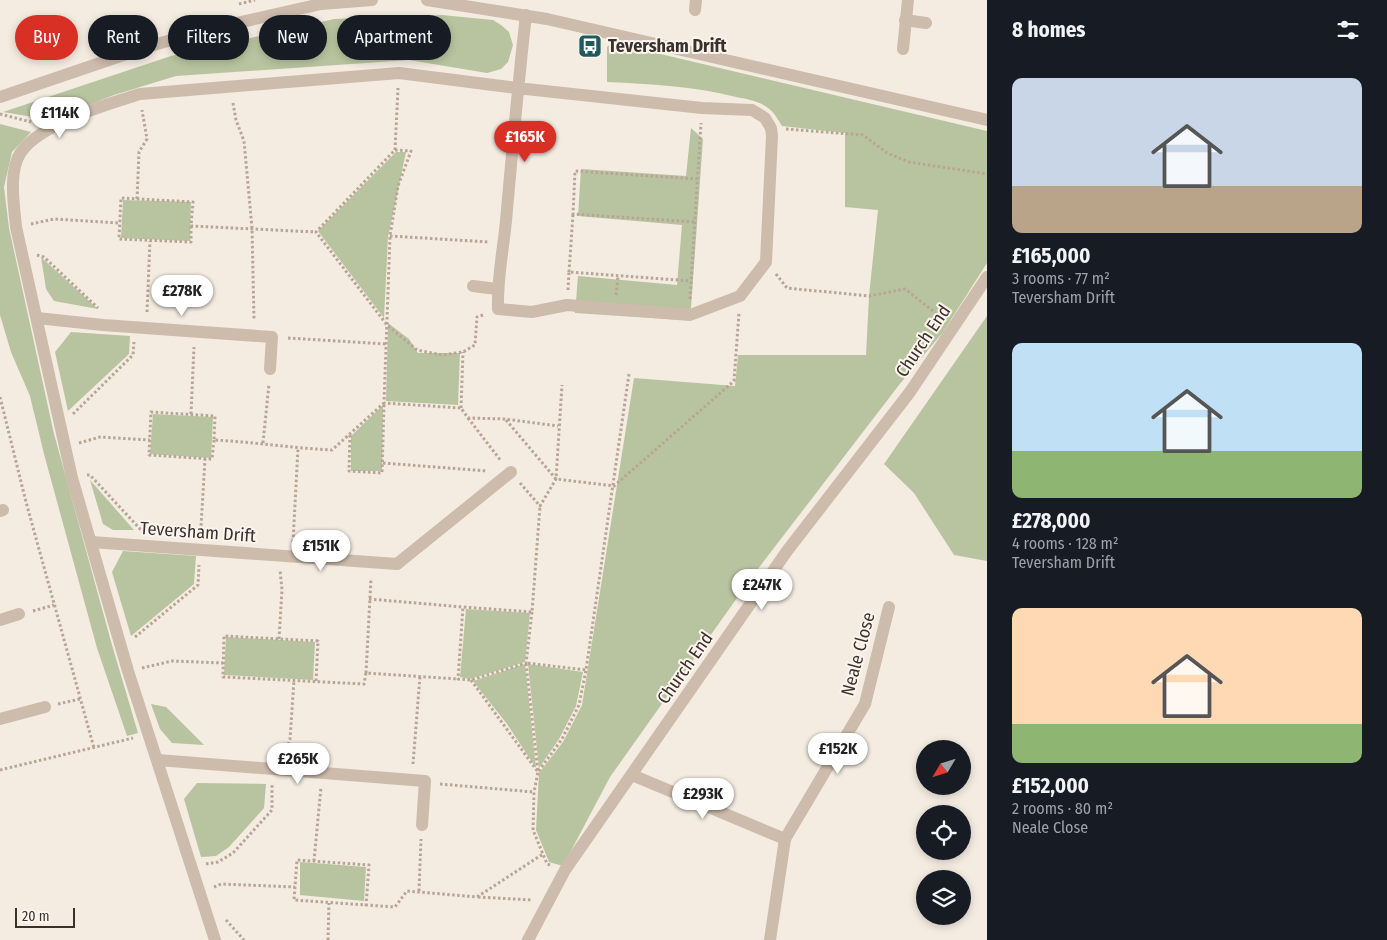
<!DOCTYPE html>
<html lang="en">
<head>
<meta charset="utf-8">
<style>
	:root { --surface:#171b24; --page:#242831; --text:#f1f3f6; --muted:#9ea1a6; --accent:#d93025 }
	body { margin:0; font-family:"Fira Sans Condensed",sans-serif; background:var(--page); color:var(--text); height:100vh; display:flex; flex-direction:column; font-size:19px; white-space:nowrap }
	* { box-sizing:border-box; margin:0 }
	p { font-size:16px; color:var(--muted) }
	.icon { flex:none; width:28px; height:28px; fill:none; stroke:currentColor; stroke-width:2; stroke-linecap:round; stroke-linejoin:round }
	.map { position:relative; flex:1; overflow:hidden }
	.drawer { display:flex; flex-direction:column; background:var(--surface); width:400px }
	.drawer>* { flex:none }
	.hud { position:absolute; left:15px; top:15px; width:475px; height:45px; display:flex; gap:10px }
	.needle { width:32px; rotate:232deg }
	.fabs { position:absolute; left:916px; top:740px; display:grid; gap:10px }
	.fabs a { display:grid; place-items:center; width:55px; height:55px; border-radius:50%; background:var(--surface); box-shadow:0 2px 8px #0003; font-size:25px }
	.scale { position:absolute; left:15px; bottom:12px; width:60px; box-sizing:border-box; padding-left:5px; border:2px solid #3b302b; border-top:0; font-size:14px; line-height:18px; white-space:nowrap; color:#3b302b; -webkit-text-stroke:4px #fbf5ee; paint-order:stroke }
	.price { position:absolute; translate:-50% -42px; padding:0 11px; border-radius:18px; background:#fff; color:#222; font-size:16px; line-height:32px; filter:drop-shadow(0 1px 2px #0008) }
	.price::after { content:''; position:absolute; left:50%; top:30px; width:15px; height:11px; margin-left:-8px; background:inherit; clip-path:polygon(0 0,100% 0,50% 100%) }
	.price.selected { background:var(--accent); color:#fff }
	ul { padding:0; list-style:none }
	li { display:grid; align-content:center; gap:10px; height:265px; padding:0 25px }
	li span { display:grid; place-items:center; height:155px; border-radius:10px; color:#555 }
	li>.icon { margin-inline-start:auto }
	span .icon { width:90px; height:90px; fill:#fffc; stroke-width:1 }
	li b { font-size:21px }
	h2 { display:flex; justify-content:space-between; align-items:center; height:60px; padding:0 25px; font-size:21px }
	.chip { padding:0 18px; border-radius:22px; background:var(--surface); box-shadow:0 2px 8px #0003; font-size:18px; line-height:45px }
	.chip.selected { background:var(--accent); color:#fff }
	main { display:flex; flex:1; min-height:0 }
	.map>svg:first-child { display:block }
	.green { fill:#b8c4a0 }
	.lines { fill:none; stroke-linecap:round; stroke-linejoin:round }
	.path { stroke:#b9a596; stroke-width:3; stroke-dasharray:2.5 2.5; stroke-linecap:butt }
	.minor { stroke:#cdbbac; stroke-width:12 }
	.labels { text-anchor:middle; stroke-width:4; stroke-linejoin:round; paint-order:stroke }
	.poi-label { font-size:18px; font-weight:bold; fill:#3b302b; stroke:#fbf5ee; text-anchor:start }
	.street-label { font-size:18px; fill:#3b302b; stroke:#fbf5ee }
</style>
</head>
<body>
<main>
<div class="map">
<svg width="987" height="940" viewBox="0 0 987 940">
	<rect width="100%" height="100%" fill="#f4ebe1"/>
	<g class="green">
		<polygon points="442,15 493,20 501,25 509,32 513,45 508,62 501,69 487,73 409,60 176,76 114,95 51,120 3,112 171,56 334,19"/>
		<path d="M614 43 987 131V263L943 332 899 385 754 574 610 777 563 866 549 862 536 830 539 773 563 742 582 705 634 378 735 386 738 355H866L869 296 878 210 845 207V133L782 126C778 120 775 113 768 108 759 101 747 99 736 97 693 86 651 84 607 82V47L610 44Z"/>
		<polygon points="0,124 31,132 12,152 4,187 9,228 54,434 112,645 138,733 127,736 97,648 44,454 30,396 11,352 0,315"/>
		<polygon points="691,128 703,139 691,308 682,320 575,313 578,276 677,285 682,225 578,216 581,169 686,176"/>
		<polygon points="396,152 406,152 388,237 384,318 318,231"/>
		<polygon points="123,200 191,202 190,241 121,238"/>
		<polygon points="41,257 98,309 54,301 46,289"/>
		<polygon points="987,316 987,561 954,555 914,493 884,464"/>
		<polygon points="388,323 409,339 418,353 460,353 458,405 386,401"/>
		<polygon points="71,332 130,336 129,354 68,411 55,352"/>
		<polygon points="383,405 382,471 351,471 351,436"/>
		<polygon points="153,414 213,417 211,458 150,454"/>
		<polygon points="90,480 134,530 113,530 103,524"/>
		<polygon points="123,551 196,556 194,584 131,636 112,572"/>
		<polygon points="466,609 530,613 525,662 470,679 460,677"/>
		<polygon points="226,637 315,642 313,680 224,675"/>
		<polygon points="525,664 536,768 507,724 473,681"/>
		<polygon points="528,664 583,672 576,706 559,739 539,768"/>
		<polygon points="151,704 166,707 204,745 172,743 160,729"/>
		<polygon points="197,783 266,784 264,808 229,847 216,856 201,857 184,799"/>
		<polygon points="300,862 366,867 364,901 300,895"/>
	</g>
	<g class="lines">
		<g class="path">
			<polyline points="239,4 255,0"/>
			<polyline points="233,103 236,120 244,141 252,228 254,319"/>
			<polyline points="0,114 31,122"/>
			<polyline points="786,129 863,135 887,153 909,162 987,174"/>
			<polyline points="395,150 398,88"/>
			<polyline points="137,199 139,152 147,139 142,110"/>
			<polyline points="694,222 573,214 575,171 697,179"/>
			<polyline points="31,224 54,219 119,223"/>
			<polyline points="191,226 191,242 119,239 121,198 193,202 191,226 316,232"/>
			<polyline points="390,236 489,242"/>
			<polyline points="37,255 44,257 98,308"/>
			<polyline points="569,272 573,214"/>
			<polyline points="776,274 787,288 869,296 905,289 942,318"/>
			<polyline points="568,290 569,272 691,281"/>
			<polyline points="616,295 618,276"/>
			<polyline points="690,299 701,123"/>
			<polyline points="147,312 150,241"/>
			<polyline points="483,315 477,317 475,345 463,352 442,355 417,350 387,325 316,232 395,150 411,151 398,186 390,236 384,403 461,408 468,418 505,419 558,426"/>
			<polyline points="288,338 386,344"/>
			<polyline points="0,397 26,502 94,748"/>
			<polyline points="461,408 463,352"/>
			<polyline points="73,414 133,355 134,342"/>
			<polyline points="191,414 194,347"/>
			<polyline points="468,418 501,461"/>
			<polyline points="506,420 556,479 614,486 734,381 739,313"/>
			<polyline points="350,435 349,471 382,473 384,403"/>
			<path d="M214 440 212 459 149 455 151 412 215 416 214 440C253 442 292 448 332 450L384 403"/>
			<polyline points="79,443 100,437 150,440"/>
			<polyline points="263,443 269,384"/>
			<polyline points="383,463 487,471"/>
			<polyline points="87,475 90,475 141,530"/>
			<polyline points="520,483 540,506 556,479 562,385"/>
			<polyline points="198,535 201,527 205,459"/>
			<polyline points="293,542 298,448"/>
			<polyline points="369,599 463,607"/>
			<polyline points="33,611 54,605"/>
			<polyline points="532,612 526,663 471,680 458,679 463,607 532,612 540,506"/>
			<polyline points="135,637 198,585 199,565"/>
			<polyline points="279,639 282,590 280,570"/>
			<polyline points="142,668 172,661 223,663"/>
			<polyline points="366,673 371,578"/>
			<polyline points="471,680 538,772 562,739 579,705 586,670"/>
			<polyline points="316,681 318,641 224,636 223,677 364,684 366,673 458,679"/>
			<polyline points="58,704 80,699"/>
			<polyline points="285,754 290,739 294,680"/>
			<polyline points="413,764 420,676"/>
			<polyline points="0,770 133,738"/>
			<polyline points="440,784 534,792"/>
			<polyline points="314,861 321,787"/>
			<polyline points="206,864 218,862 233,853 272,810 272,784"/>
			<polyline points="550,865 547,864 533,830 534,792 538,772 526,663 586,670 629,374"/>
			<polyline points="214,887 221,884 295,887"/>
			<polyline points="419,891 421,839"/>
			<polyline points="478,897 532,900"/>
			<polyline points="366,906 369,865 297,860 294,900 395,907 407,891 477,897 543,854"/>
			<polyline points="226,920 244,940"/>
			<polyline points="328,940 329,903"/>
		</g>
		<g class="minor">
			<polyline points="427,0 547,19 987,120"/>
			<polyline points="695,10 696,0"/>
			<polyline points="905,20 926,23"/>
			<polyline points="903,49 908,0"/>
			<polyline points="0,97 147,47 202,31 321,4 372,0"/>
			<polyline points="473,286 497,289"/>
			<polyline points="37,318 103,325 272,337 270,369"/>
			<polyline points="0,511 3,510"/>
			<polyline points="91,542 397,564 511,472"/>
			<polyline points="0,620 19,614"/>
			<polyline points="0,719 45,707"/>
			<polyline points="158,760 425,781 422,825"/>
			<polyline points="632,775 785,839"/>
			<path d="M215 940 128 671 72 478 16 227C14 205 8 171 21 152 40 124 108 104 140 94L399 73 517 88 702 108 752 110 765 118 771 128 772 136 766 262 740 296 690 315 567 305 532 312 498 309C497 279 503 251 506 221 512 153 518 84 526 15"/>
			<polyline points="528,940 565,870 787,551 910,392 987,277"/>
			<polyline points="770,940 785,839 865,704 889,607"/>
		</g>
	</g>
	<defs>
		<g id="bus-square" transform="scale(1.25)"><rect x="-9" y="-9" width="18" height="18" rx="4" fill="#1f5a5e" stroke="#fbf5ee"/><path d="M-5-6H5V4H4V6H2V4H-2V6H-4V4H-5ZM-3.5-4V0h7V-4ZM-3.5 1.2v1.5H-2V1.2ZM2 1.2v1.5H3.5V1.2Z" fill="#fff"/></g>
	</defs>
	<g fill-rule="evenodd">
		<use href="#bus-square" x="590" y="46"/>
	</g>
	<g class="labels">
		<g class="poi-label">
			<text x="608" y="52">Teversham Drift</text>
		</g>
		<g class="street-label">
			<text transform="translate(923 341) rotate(-56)" y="6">Church End</text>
			<text transform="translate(198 532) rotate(4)" y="6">Teversham Drift</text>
			<text transform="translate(858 654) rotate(-75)" y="6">Neale Close</text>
			<text transform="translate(685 668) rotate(-55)" y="6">Church End</text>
		</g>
	</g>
</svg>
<div class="fabs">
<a><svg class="needle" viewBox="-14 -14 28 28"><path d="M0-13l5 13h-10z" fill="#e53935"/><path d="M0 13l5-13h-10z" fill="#9ea1a6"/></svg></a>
<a><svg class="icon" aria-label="locate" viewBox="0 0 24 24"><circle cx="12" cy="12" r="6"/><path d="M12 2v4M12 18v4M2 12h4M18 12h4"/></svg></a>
<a><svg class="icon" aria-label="layers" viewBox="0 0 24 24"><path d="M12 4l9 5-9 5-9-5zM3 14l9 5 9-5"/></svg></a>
</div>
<div class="scale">20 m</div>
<b class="price" style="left:60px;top:139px">£114K</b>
<b class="price selected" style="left:525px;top:163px">£165K</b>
<b class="price" style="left:182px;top:317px">£278K</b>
<b class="price" style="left:321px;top:572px">£151K</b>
<b class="price" style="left:762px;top:611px">£247K</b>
<b class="price" style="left:838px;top:775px">£152K</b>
<b class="price" style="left:298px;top:785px">£265K</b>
<b class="price" style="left:703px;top:820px">£293K</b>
<div class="hud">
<a class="chip selected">Buy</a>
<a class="chip">Rent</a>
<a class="chip">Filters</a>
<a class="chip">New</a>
<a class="chip">Apartment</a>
</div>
</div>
<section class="drawer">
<h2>8 homes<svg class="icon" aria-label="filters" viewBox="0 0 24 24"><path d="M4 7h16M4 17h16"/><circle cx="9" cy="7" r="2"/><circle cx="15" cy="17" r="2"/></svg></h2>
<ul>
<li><span style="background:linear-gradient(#c9d6e8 70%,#b9a48a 0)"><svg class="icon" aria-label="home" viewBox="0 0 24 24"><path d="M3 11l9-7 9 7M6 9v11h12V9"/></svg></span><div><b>£165,000</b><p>3 rooms · 77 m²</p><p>Teversham Drift</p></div></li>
<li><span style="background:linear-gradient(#bfe0f5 70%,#8fb573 0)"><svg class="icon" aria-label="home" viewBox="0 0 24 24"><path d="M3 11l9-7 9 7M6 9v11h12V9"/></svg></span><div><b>£278,000</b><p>4 rooms · 128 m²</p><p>Teversham Drift</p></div></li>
<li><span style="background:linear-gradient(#ffd9b3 75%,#8fb573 0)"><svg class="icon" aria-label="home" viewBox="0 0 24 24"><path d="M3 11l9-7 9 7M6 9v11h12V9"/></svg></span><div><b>£152,000</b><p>2 rooms · 80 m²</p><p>Neale Close</p></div></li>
</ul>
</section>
</main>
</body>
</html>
